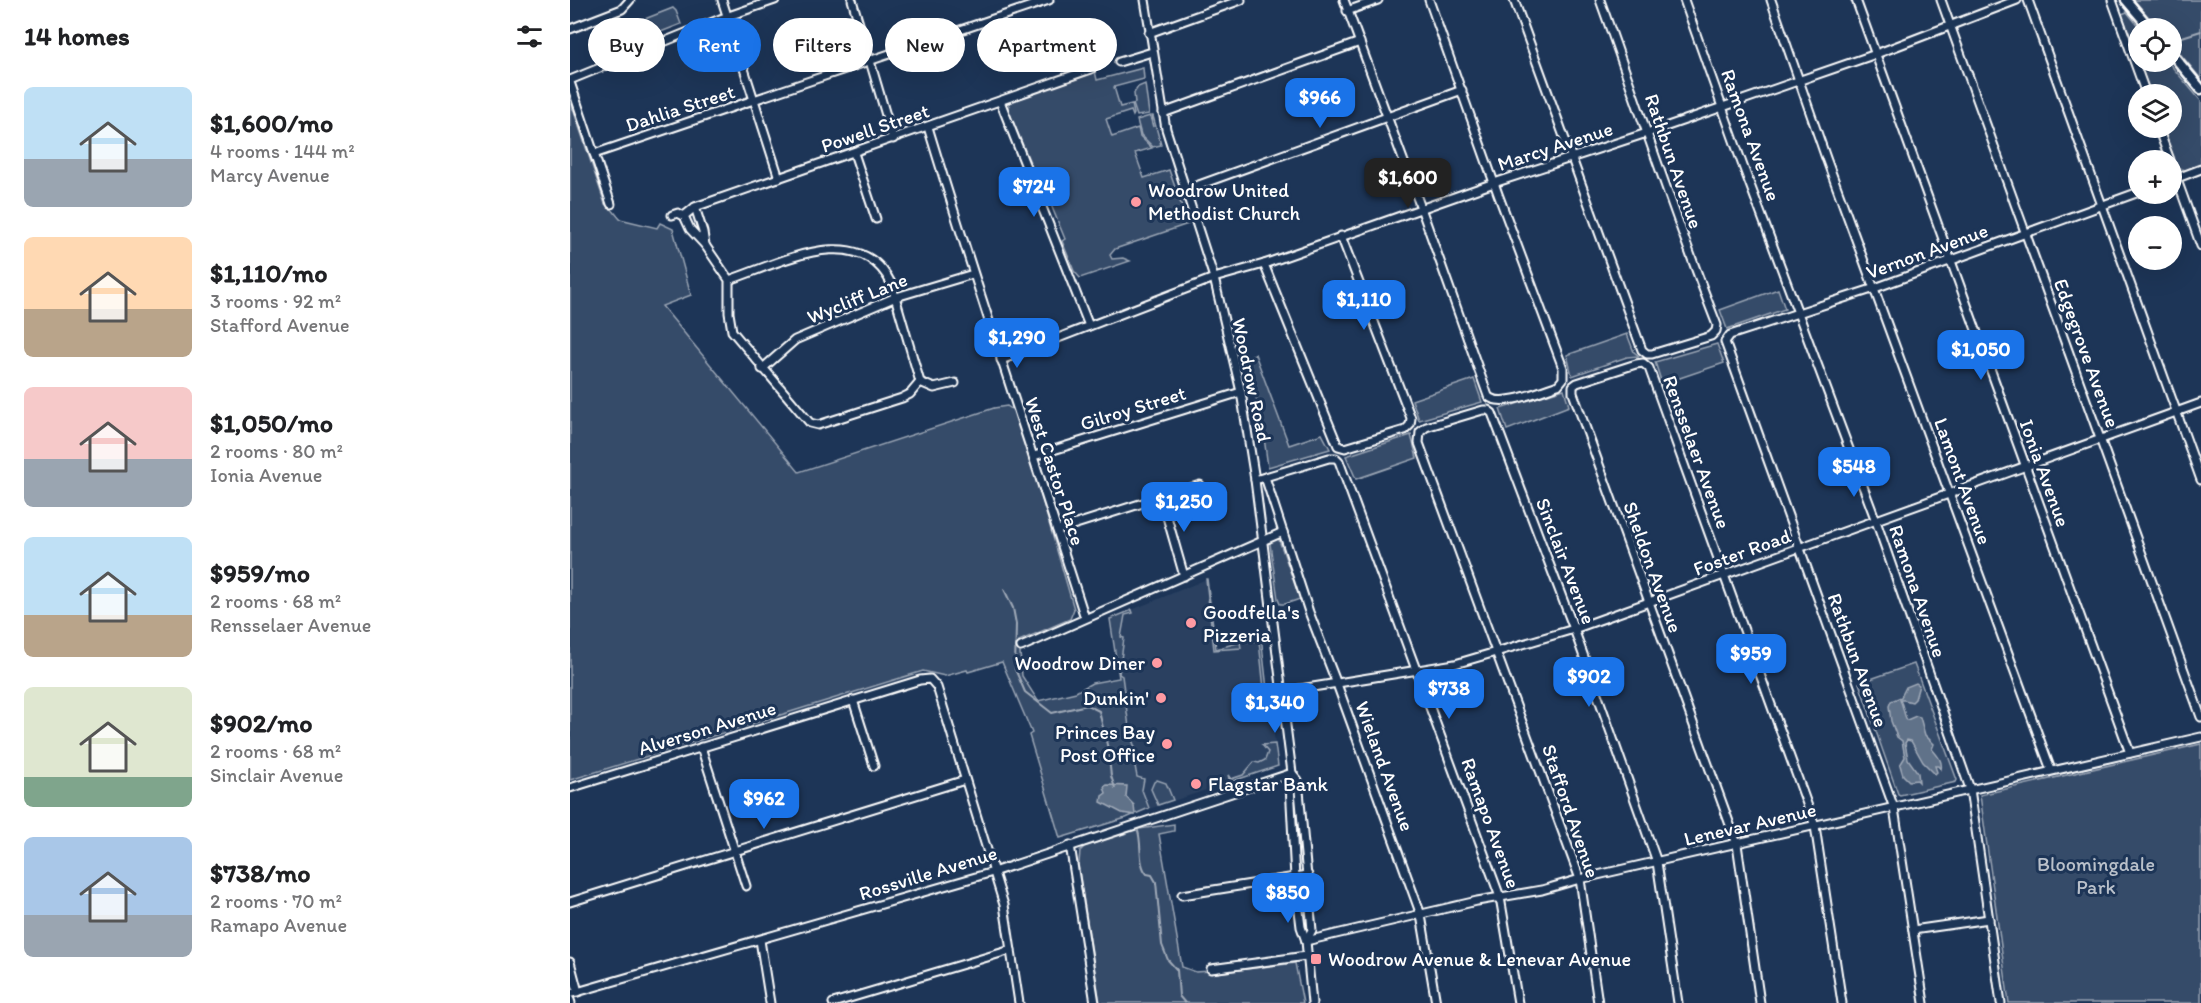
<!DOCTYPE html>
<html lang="en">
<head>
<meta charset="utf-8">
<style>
	:root { --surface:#fff; --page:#f2f2f2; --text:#202124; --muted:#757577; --accent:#1a73e8 }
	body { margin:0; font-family:Itim,sans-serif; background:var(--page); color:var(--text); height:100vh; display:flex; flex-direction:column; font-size:22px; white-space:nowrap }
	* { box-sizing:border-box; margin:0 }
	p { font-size:20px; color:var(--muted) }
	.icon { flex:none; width:33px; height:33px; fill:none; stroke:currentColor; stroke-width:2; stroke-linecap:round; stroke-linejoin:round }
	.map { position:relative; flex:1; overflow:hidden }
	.drawer { display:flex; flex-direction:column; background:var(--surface); width:570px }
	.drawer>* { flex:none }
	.top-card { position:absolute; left:18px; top:18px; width:570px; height:54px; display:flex; gap:12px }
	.fabs { position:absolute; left:1558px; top:18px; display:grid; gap:12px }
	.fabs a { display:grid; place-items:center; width:54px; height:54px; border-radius:50%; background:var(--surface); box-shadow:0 6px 24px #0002; font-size:30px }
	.price { position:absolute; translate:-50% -51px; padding:0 14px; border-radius:12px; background:var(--accent); color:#fff; font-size:20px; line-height:39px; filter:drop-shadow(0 2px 3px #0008) }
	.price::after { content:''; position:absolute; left:50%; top:36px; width:18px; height:14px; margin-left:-9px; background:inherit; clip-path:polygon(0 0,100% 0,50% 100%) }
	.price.on { background:#222; color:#fff }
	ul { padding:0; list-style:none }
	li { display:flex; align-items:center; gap:18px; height:150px; padding:0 24px }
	li span { display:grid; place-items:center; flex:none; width:168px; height:120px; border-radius:9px; color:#555 }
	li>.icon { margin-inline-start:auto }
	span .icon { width:72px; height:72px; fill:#fffc; stroke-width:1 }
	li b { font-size:26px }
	h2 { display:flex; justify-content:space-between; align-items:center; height:72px; padding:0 24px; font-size:26px }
	.tag { padding:0 21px; border-radius:27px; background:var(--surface); box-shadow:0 6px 24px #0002; font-size:21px; line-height:54px }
	.tag.on { background:var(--accent); color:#fff }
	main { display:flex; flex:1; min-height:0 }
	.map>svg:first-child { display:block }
	.built { fill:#2a4161 }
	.green { fill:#364b69; stroke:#9aa5b4; stroke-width:1.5 }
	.water { fill:#617289; stroke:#a0aab8; stroke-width:1.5 }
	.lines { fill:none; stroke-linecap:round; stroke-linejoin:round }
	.stream { stroke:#a0aab8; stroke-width:2 }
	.minor-casing { stroke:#fff; stroke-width:11 }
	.major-casing { stroke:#fff; stroke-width:13 }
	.minor { stroke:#1d3557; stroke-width:7 }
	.major { stroke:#1d3557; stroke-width:8 }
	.poi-dot { fill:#ff9aa2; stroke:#1d3557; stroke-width:2 }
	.labels { text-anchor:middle; stroke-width:6; stroke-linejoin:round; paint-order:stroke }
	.street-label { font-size:20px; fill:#fff; stroke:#1d3557 }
	.poi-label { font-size:20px; fill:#fff; stroke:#1d3557; text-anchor:start }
	.park-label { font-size:20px; fill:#b9c0ca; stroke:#1d3557 }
</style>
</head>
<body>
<main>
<section class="drawer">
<h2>14 homes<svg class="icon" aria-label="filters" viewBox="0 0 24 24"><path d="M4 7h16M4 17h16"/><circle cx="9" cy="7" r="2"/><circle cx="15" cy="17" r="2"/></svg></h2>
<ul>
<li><span style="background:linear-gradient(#bfe0f5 60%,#9aa5b1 0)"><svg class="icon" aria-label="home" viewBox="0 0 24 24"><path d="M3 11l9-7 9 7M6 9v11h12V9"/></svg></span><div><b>$1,600/mo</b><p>4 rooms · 144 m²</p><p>Marcy Avenue</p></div></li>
<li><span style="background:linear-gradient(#ffd9b3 60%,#b9a48a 0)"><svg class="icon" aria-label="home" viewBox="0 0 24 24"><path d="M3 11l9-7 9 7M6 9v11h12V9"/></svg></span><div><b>$1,110/mo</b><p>3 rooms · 92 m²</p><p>Stafford Avenue</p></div></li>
<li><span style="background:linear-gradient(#f6c9c9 60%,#9aa5b1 0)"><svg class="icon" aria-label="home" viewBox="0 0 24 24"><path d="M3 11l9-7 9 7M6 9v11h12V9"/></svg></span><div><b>$1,050/mo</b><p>2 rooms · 80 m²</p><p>Ionia Avenue</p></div></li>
<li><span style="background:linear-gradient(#bfe0f5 65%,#b9a48a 0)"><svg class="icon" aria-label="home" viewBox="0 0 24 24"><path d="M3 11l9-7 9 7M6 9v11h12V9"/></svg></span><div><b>$959/mo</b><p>2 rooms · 68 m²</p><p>Rensselaer Avenue</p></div></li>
<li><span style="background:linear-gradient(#dfe7d0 75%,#7fa58c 0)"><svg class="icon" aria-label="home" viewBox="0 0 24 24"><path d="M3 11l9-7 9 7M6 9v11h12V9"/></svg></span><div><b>$902/mo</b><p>2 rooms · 68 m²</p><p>Sinclair Avenue</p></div></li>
<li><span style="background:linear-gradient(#a9c7e8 65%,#9aa5b1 0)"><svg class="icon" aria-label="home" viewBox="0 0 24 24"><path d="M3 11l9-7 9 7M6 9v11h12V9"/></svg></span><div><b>$738/mo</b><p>2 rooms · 70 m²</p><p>Ramapo Avenue</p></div></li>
</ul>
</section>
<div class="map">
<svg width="1631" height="1003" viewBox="0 0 1631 1003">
	<rect width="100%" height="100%" fill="#1d3557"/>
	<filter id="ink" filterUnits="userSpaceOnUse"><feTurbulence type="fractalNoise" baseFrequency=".0167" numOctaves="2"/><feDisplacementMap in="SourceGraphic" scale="12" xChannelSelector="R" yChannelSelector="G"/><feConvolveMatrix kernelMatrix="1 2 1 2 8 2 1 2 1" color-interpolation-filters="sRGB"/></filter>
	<g filter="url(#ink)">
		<polygon class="built" points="637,579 646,649 691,636 708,766 570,812 540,619"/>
		<g class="green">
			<polygon points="1564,0 1631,0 1631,79 1602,44 1602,28 1588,28"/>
			<polygon points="103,8 106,11 111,24 73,39 67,22"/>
			<polygon points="1557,12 1570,28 1569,61 1552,14"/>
			<polygon points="1569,62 1598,62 1631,101 1631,166 1616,171 1607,167 1593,128 1602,128 1602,94 1581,94"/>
			<polygon points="573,68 574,79 544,87 550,107 562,104 564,114 563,116 561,111 536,119 542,137 568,128 570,136 582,148 565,153 574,178 599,170 618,224 545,249 540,255 542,259 553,258 560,261 510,278 504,271 492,241 495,239 477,195 472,191 439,112 439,104 443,100 525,71 527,80"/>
			<polygon points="575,84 579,114 567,116 563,104 565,103 564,93 568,87"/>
			<polygon points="0,100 35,204 41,208 50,219 87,228 90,223 103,229 121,295 92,306 229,472 424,408 437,406 447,413 504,609 500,619 449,641 452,676 468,701 506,692 522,683 549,678 540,619 562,610 563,613 555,615 551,637 554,638 549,674 552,676 560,734 567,753 563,755 567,777 574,779 572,790 579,808 556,818 490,838 459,735 462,733 432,662 398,672 397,670 375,676 353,671 0,780"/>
			<polygon points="580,116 583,127 582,116 583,116 591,145 583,147 571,135 567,120"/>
			<polygon points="1208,289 1215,309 1157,329 1150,310"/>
			<polygon points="1057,334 1064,352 1069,356 1057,357 1002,376 997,355"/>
			<polygon points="1147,344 1154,363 1092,384 1085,362"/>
			<polygon points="685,354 719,445 752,434 760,449 698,467 693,430 677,357"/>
			<polygon points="904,379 912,402 849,420 842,400"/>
			<polygon points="994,389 999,406 937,430 930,409"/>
			<polygon points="841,435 847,458 786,479 776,456"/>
			<polygon points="707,538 709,540 730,599 715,604 710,604 708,599 700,544 701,541"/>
			<polygon points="636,579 637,579 646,649 691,636 697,689 694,689 689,641 670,642 671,648 644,650"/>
			<polygon points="1344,664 1387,780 1386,782 1330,795 1328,794 1289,683"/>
			<polygon points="705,744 708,766 660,782 658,775 661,779 673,775 684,762 689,763 695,760 698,752 692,745"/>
			<polygon points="1631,744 1631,1003 1439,1003 1410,795"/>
			<polygon points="587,780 596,783 603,800 588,805 581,789 584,782"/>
			<polygon points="604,824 604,831 589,834 612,967 626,972 640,971 641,973 645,973 725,963 733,1003 530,1003 508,864 509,863 510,851 514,847 569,829"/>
		</g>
		<g class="water">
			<path d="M1346 683 1349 685 1345 699 1342 702 1334 700H1330C1334 707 1333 714 1337 720L1346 716 1350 717 1355 735 1364 744 1362 749C1367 755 1373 761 1371 769L1369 766H1365L1367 772 1365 774 1353 762 1341 741 1337 740 1335 743 1338 759 1348 773 1349 782 1347 780 1339 781 1333 775 1330 765 1335 757 1332 741 1327 737 1321 721 1319 706 1321 701 1331 697 1336 687Z"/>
			<polygon points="537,785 557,786 556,797 564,805 565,815 552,813 531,802 532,796 536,793 534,787"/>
		</g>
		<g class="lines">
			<g class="stream">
				<polyline points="1609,38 1631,31"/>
				<polyline points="434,589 443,608 446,624 445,669 455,692 482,713 517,705 529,711 538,749 541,776 545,788"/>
				<path d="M568 831C572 844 568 865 577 874L582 875 586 882 592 945 598 960 607 970 609 996 615 1003"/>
			</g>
			<g class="minor-casing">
				<g id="minor">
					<polyline points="152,0 209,178"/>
					<polyline points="282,0 323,139"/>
					<polyline points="575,0 596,129 644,278 671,392 685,480 722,773 720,785 725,878 731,927 736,941 742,1003"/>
					<path d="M774 0 851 208 918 396C930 409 972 390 988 385L993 379V368L928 194 859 0"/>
					<path d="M944 0 1072 350 1077 354H1082L1141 336 1146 331 1147 325C1105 218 1069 108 1030 0"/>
					<polyline points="1114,0 1173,166 1306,521 1400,789 1431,1003"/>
					<polyline points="1201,0 1256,158 1481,770"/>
					<polyline points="1286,0 1560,753"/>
					<polyline points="1371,0 1631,717"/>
					<polyline points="1458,0 1631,480"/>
					<polyline points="1542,0 1576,94"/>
					<polyline points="777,11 808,0"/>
					<polyline points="0,29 52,9 60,0"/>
					<polyline points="579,33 671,0"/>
					<polyline points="549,62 582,52"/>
					<polyline points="0,80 150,19 205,0"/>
					<polyline points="0,82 41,204"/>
					<polyline points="430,101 519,326"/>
					<polyline points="593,113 790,42"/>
					<path d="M358 127C408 292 463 454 515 618"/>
					<polyline points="1588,128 1600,160"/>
					<polyline points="284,153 306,219"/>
					<polyline points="24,154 479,0"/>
					<polyline points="1602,166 1631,246"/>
					<polyline points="1602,180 1631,169"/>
					<polyline points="615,190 892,90"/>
					<polyline points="125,207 133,232 135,245"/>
					<polyline points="102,215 108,213 114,216 125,207 521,69"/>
					<path d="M114 216 120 229 135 245 159 280V313L162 331 240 423 248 425 332 398 340 394 350 382 321 283C289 219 208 264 159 280"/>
					<polyline points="694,264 768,446 775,448 835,430 840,425 841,418 771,236"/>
					<polyline points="431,360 644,278 694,264 924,183 1086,130 1306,54 1447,0"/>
					<polyline points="192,369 225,340 326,297 403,274"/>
					<polyline points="350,382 364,388 385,383"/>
					<polyline points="464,456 671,392"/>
					<polyline points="695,477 739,612 767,684 851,915 866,1003"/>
					<polyline points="685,480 759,458 766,458 769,461 930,897 948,1003"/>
					<polyline points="591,496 614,576"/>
					<polyline points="487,530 630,485"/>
					<polyline points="451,647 713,532"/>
					<polyline points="712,692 885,664 1004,629 1631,403"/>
					<polyline points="283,700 304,766"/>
					<polyline points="131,747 176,886"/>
					<polyline points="722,773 728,780 742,930 736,941"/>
					<polyline points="0,788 350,680 360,679 367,687 434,905 449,1003"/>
					<polyline points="500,845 525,1003"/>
					<polyline points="612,895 738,875"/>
					<polyline points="0,902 395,780"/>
					<polyline points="1343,930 1419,919"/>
					<polyline points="190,940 200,1003"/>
					<polyline points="736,941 907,901 972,890 1010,879 1631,737"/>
					<polyline points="0,962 8,992"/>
					<polyline points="641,969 736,956"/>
					<polyline points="0,994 423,872 722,773"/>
					<polyline points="0,1000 1,1003"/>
					<polyline points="263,1003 441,950"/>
					<polyline points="1028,1003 1010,879 849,443 850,432 856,427 913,410 918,410 922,413 1004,629 1087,862 1108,1003"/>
					<polyline points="1190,1003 1167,844 1003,393 1003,386 1007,383 1066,364 1073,363 1079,368 1245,826 1272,1003"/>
					<polyline points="1354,1003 1324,808 1155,342 1160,335 1305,288 1569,192"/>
				</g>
			</g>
			<g class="major-casing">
				<g id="major">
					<polyline points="1556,0 1580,28"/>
					<polyline points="1602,54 1631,89"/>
				</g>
			</g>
			<use href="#minor" class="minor"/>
			<use href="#major" class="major"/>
		</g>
	</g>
	<g class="poi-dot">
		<circle cx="566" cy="202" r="6"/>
		<circle cx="621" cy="623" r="6"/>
		<circle cx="587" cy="663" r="6"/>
		<circle cx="591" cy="698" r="6"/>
		<circle cx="597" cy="744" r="6"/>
		<circle cx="626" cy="784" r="6"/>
		<rect x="740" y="953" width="12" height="12" rx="3"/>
	</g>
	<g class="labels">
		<g class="street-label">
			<text transform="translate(110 108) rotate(-18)" y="7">Dahlia Street</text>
			<text transform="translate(305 128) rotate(-19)" y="7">Powell Street</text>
			<text transform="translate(1181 135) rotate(70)" y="7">Ramona Avenue</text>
			<text transform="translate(985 146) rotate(-18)" y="7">Marcy Avenue</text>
			<text transform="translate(1104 161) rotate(71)" y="7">Rathbun Avenue</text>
			<text transform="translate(1357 251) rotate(-20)" y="7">Vernon Avenue</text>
			<text transform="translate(287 298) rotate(-22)" y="7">Wycliff Lane</text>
			<text transform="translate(1517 353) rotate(70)" y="7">Edgegrove Avenue</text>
			<text transform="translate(682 380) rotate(78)" y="7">Woodrow Road</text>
			<text transform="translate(563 408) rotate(-17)" y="7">Gilroy Street</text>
			<text transform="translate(1127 452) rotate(70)" y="7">Rensselaer Avenue</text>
			<text transform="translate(485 471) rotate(72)" y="7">West Castor Place</text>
			<text transform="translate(1475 473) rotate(70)" y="7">Ionia Avenue</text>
			<text transform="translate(1393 481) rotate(70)" y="7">Lamont Avenue</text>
			<text transform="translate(1172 552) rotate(-20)" y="7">Foster Road</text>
			<text transform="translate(996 561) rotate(69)" y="7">Sinclair Avenue</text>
			<text transform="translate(1083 567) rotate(70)" y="7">Sheldon Avenue</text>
			<text transform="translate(1348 591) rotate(71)" y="7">Ramona Avenue</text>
			<text transform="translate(1288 660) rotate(70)" y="7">Rathbun Avenue</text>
			<text transform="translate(137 728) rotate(-17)" y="7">Alverson Avenue</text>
			<text transform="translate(815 766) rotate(70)" y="7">Wieland Avenue</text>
			<text transform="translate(1001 811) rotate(71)" y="7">Stafford Avenue</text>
			<text transform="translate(921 823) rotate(70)" y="7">Ramapo Avenue</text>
			<text transform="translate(1180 824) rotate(-13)" y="7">Lenevar Avenue</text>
			<text transform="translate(358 873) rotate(-17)" y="7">Rossville Avenue</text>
		</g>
		<g class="poi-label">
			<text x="578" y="197">Woodrow United<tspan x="578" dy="23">Methodist Church</tspan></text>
			<text x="633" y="619">Goodfella's<tspan x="633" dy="23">Pizzeria</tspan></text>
			<text x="575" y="670" text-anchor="end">Woodrow Diner</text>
			<text x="579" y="705" text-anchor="end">Dunkin'</text>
			<text x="585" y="739" text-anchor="end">Princes Bay<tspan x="585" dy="23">Post Office</tspan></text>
			<text x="638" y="791">Flagstar Bank</text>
			<text x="758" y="966">Woodrow Avenue &amp; Lenevar Avenue</text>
		</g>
		<g class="park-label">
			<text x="1526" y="871">Bloomingdale<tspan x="1526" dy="23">Park</tspan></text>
		</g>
	</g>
</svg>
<div class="fabs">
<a><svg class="icon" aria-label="locate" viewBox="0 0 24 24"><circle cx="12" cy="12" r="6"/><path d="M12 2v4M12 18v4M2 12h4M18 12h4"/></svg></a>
<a><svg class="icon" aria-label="layers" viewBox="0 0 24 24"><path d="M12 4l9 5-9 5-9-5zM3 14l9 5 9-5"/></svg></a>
<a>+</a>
<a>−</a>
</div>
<b class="price" style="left:750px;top:129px">$966</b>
<b class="price on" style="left:838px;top:209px">$1,600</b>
<b class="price" style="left:464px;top:218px">$724</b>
<b class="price" style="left:794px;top:331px">$1,110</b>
<b class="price" style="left:447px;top:369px">$1,290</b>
<b class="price" style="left:1411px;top:381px">$1,050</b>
<b class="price" style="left:1284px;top:498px">$548</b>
<b class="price" style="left:614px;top:533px">$1,250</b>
<b class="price" style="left:1181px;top:685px">$959</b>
<b class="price" style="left:1019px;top:708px">$902</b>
<b class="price" style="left:879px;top:720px">$738</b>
<b class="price" style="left:705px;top:734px">$1,340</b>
<b class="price" style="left:194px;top:830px">$962</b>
<b class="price" style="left:718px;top:924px">$850</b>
<div class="top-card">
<a class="tag">Buy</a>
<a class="tag on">Rent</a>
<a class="tag">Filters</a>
<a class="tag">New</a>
<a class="tag">Apartment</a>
</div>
</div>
</main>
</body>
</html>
